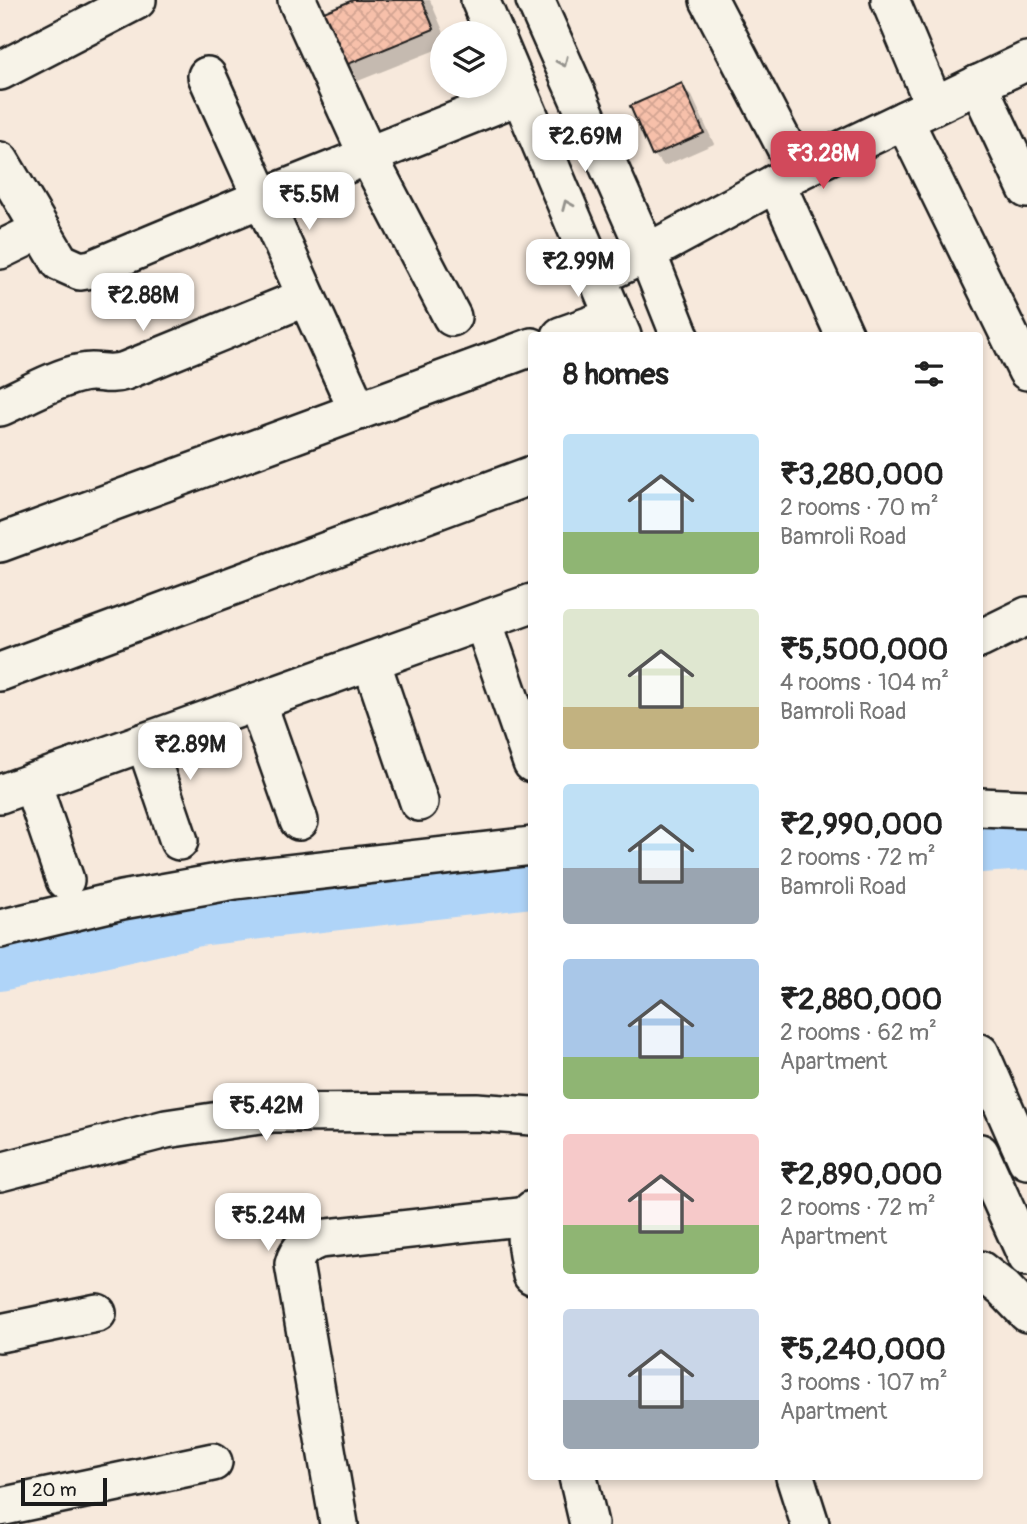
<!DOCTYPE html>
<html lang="en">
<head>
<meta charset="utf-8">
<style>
	:root { --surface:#fff; --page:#f2f2f2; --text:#222; --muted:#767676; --accent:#d1495b }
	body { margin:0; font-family:Pangolin,sans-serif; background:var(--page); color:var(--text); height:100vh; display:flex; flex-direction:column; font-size:26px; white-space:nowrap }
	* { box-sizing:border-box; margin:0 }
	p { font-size:23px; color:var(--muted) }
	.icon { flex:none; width:38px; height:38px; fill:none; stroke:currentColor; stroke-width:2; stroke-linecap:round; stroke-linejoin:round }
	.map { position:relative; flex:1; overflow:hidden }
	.side { position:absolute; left:528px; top:332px; width:455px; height:1148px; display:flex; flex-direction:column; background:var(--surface); border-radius:7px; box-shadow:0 4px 10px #0003 }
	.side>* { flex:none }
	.buttons { position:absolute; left:430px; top:21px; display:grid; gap:14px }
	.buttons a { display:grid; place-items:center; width:77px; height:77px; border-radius:50%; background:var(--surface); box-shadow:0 4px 10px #0003; font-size:35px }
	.scale { position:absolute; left:21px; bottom:18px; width:86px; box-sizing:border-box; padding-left:7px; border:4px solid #1c1c1c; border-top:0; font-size:19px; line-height:24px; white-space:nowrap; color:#1c1c1c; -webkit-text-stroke:5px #f7f3e8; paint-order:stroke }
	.price { position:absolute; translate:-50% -60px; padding:0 16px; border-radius:14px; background:#fff; color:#222; font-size:23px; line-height:46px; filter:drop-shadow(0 2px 4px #0008) }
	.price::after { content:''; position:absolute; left:50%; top:42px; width:21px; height:16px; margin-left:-10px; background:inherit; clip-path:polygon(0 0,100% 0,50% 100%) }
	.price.current { background:var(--accent); color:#fff }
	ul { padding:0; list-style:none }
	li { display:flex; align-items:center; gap:21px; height:175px; padding:0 35px }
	li span { display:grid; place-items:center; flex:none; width:196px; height:140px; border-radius:7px; color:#555 }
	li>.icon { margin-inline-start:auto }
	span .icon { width:84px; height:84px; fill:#fffc; stroke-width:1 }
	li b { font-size:30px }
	h2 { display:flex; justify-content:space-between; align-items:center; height:84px; padding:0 35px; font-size:30px }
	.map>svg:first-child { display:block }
	.shadow { fill:#0003 }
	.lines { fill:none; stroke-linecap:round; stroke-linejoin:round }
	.river { stroke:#afd4f8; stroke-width:52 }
	.building { fill:url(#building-cross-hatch); stroke:#1c1c1c; stroke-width:2 }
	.minor-casing { stroke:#1c1c1c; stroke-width:42 }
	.minor { stroke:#f7f3e8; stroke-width:37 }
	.oneway { stroke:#94928c }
</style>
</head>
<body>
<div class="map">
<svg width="1027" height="1524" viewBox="0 0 1027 1524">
	<defs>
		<pattern id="building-cross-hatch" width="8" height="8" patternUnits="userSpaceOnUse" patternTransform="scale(1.75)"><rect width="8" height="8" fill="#f7c0aa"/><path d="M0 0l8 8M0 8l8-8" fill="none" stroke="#d3a492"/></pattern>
	</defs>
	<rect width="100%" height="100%" fill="#f7e9dc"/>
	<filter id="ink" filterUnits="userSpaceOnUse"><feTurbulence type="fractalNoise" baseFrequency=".0143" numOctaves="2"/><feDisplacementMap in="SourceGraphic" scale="14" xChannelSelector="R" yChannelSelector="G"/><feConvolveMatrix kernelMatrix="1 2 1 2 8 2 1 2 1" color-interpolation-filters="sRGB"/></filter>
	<g filter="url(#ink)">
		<g class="shadow">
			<polygon points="357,0 430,0 444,33 443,47 353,83 338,68"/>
			<polygon points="682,86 692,96 714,144 664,166 654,155"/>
		</g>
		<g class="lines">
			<g class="river">
				<polyline points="980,847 1027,844"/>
				<polyline points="0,965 199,920 532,882"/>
			</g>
		</g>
		<g class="building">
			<polygon points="353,0 422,0 434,29 336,69 314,16"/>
			<polygon points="682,83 704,133 652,156 630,106"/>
		</g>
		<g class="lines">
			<g class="minor-casing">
				<g id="minor">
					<polyline points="297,0 368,156 452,317"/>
					<polyline points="480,0 494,33"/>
					<polyline points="535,0 647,253 680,336"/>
					<polyline points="709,0 798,171"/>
					<polyline points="890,0 934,105"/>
					<polyline points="495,35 622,336"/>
					<polyline points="0,71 137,0"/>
					<polyline points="207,76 358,411"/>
					<polyline points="978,84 1027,189"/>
					<polyline points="904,120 1027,371"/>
					<polyline points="0,161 60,262 80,271 92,269 262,198 520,95"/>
					<polyline points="776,183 845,336"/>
					<polyline points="0,250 41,230"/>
					<polyline points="597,277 647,253 798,171 1027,61"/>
					<polyline points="561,336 614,317"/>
					<path d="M0 407C23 397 58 377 82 373 98 369 106 377 125 371L306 297"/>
					<polyline points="0,543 532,347"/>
					<polyline points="483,621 532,763"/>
					<polyline points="980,639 1027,616"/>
					<polyline points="371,661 419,802"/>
					<polyline points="0,672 532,475"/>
					<polyline points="257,702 299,821"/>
					<polyline points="145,742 179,841"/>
					<polyline points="32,783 65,880"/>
					<polyline points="0,794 532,603"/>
					<polyline points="980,807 1027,809"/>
					<polyline points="0,929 122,900 235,880 532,846"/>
					<polyline points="980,1053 1027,1160"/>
					<polyline points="980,1153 1027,1257"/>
					<polyline points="0,1172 166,1129 273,1113 476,1112 532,1116"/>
					<path d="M532 1210C522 1232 527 1252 532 1275"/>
					<polyline points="980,1270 1004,1289 1027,1313"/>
					<polyline points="0,1333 97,1313"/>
					<polyline points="578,1477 589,1524"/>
					<polyline points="795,1477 810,1524"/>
					<polyline points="0,1507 213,1462"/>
					<path d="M339 1524 294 1264C298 1249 305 1245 319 1239L529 1216"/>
				</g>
			</g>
			<use href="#minor" class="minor"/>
		</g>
		<defs><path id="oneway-chevron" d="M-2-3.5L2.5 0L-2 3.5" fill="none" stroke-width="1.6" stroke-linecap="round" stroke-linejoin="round" transform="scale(1.75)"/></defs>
		<g class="oneway">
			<use href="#oneway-chevron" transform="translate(563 62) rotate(66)"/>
			<use href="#oneway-chevron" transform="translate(567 205) rotate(-113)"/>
		</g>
	</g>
</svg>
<div class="buttons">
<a><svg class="icon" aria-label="layers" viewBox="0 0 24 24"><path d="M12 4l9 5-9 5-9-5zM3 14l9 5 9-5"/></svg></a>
</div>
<div class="scale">20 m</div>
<b class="price" style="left:585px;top:174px">₹2.69M</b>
<b class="price current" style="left:823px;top:191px">₹3.28M</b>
<b class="price" style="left:309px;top:232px">₹5.5M</b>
<b class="price" style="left:578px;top:299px">₹2.99M</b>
<b class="price" style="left:143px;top:333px">₹2.88M</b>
<b class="price" style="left:190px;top:782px">₹2.89M</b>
<b class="price" style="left:266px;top:1143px">₹5.42M</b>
<b class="price" style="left:268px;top:1253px">₹5.24M</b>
<section class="side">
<h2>8 homes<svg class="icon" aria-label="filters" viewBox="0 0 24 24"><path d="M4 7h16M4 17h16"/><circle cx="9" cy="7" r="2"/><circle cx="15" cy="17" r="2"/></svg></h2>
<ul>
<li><span style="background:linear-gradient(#bfe0f5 70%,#8fb573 0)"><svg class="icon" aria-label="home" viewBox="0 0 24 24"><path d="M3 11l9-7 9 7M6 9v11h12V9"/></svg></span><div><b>₹3,280,000</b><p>2 rooms · 70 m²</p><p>Bamroli Road</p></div></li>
<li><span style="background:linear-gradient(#dfe7d0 70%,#c2b280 0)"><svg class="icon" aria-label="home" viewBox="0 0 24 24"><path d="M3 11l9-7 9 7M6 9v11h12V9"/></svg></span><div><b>₹5,500,000</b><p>4 rooms · 104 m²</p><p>Bamroli Road</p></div></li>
<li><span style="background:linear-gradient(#bfe0f5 60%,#9aa5b1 0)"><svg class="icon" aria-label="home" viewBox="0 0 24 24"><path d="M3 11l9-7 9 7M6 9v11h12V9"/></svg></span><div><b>₹2,990,000</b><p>2 rooms · 72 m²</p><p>Bamroli Road</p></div></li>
<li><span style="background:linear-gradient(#a9c7e8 70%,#8fb573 0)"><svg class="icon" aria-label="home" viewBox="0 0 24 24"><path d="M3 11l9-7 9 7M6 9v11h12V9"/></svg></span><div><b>₹2,880,000</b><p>2 rooms · 62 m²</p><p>Apartment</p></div></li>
<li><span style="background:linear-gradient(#f6c9c9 65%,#8fb573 0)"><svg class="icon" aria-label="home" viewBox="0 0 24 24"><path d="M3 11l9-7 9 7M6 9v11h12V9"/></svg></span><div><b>₹2,890,000</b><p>2 rooms · 72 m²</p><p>Apartment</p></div></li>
<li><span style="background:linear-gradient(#c9d6e8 65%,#9aa5b1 0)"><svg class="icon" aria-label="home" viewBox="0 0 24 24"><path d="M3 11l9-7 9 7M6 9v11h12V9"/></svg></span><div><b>₹5,240,000</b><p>3 rooms · 107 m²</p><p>Apartment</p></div></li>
</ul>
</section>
</div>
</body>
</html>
